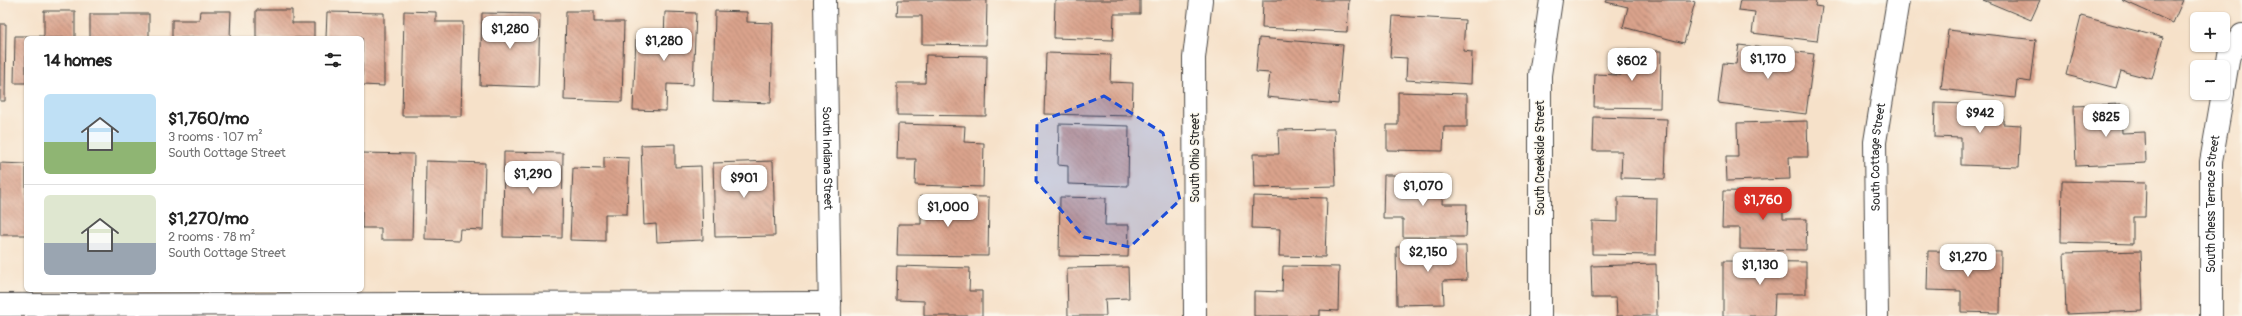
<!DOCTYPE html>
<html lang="en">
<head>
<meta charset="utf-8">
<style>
	:root { --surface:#fff; --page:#f2f2f2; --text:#222; --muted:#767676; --line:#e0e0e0; --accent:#d93025 }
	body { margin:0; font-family:Pangolin,sans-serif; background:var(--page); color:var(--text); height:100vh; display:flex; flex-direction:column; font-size:15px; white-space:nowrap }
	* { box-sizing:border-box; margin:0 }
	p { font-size:13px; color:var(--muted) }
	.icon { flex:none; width:22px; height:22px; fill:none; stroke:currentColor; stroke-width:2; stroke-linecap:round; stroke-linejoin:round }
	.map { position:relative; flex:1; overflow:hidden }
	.drawer { position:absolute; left:24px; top:36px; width:340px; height:256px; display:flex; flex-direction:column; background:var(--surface); border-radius:6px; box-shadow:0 1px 3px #0004 }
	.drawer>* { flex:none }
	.fabs { position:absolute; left:2190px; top:12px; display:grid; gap:8px }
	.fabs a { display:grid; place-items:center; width:40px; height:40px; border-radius:6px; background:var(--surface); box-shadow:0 1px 3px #0004; font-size:20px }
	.price { position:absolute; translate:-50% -34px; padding:0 9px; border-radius:8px; background:#fff; color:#222; font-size:13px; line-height:26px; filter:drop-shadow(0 1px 2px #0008) }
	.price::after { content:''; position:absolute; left:50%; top:24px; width:12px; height:9px; margin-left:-6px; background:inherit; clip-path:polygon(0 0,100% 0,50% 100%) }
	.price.selected { background:var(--accent); color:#fff }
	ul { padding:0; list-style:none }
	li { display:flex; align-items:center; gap:12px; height:100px; padding:0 20px }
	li+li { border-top:1px solid var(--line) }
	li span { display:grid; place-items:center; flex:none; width:112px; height:80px; border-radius:6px; color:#555 }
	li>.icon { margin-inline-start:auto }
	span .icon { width:48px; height:48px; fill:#fffc; stroke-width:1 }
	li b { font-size:17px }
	h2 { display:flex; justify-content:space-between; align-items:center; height:48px; padding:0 20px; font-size:17px }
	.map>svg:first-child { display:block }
	.building { fill:url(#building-back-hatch) }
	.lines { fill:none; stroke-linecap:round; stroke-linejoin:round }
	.minor-casing { stroke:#494643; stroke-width:24 }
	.minor { stroke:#fff; stroke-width:22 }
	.marked { fill:#1d4ed8; fill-opacity:0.2; stroke:#1d4ed8; stroke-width:3; stroke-dasharray:8 5; stroke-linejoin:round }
	.labels { text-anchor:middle; stroke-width:3; stroke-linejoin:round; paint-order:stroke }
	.street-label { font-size:12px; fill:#2b2b2b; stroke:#fbf7ec }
</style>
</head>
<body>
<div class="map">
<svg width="2242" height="316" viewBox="0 0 2242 316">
	<defs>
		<pattern id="building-back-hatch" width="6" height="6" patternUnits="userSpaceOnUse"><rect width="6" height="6" fill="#daa38c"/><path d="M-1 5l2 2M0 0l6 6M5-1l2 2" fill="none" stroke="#b18573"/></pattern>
	</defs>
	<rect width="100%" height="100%" fill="#fbf7ec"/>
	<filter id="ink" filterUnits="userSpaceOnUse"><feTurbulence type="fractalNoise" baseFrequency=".025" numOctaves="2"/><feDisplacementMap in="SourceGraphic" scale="8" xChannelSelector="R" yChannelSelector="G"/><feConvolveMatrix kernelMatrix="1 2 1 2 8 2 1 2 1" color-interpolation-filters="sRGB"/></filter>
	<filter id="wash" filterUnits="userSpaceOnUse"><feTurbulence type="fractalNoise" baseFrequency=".012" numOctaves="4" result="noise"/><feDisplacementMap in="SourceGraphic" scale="16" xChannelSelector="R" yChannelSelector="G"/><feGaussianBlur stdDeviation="0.9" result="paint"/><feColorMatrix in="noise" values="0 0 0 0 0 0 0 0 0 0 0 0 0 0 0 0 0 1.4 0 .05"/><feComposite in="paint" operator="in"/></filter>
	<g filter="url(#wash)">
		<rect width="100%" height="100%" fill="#f6e1c9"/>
		<g id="blocks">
			<g class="building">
				<polygon points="898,0 987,0 986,45 922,44 922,16 897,16"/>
				<polygon points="1055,0 1140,0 1140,14 1114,14 1113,40 1054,38"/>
				<polygon points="1263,0 1349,0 1347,32 1262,28"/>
				<polygon points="1607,0 1690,0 1695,2 1684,43 1623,27 1628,7 1606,2"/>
				<polygon points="1740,0 1816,0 1815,6 1822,7 1817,41 1752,33 1755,12 1738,10"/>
				<polygon points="1983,0 2040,0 2031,20"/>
				<polygon points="2122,0 2183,0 2173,23"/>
				<polygon points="256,10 292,10 292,23 314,23 314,38 256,38"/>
				<polygon points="44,11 75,11 75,38 26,38 26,83 14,83 15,36 44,36"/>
				<polygon points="200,11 231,11 230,38 172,38 172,20 199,20"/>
				<polygon points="404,11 436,12 436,22 463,22 461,116 402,116"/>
				<polygon points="566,11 594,11 594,22 624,22 622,102 564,100"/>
				<polygon points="715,11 747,12 747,22 773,23 771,103 713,101"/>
				<polygon points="327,12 384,13 384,86 362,85 362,38 326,38"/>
				<polygon points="665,12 696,13 693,85 667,84 666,111 633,110 636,37 664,38"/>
				<polygon points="482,13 540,14 538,87 480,85"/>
				<rect x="90" y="14" width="59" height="24"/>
				<polygon points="1393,16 1465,20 1463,51 1472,52 1471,84 1406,80 1407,58 1390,57"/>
				<polygon points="2081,16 2163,38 2152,79 2121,71 2116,88 2066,75"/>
				<polygon points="0,24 6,24 5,101 0,101"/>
				<polygon points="1948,30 2036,40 2031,82 2017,80 2015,98 1941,89"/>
				<polygon points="1259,38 1343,45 1338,104 1267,97 1270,73 1256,72"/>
				<polygon points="1739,45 1814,54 1806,114 1718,103 1723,63 1736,64"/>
				<polygon points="1622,50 1661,51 1660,108 1594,107 1595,74 1621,75"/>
				<polygon points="1046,53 1111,55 1110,82 1133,83 1132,116 1044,114"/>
				<polygon points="926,55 987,56 986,116 897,115 897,83 925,83"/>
				<polygon points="1398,92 1467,94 1467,127 1444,127 1443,151 1387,150 1387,125 1398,125"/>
				<polygon points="1935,103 2004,105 2003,124 2021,125 2019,167 1961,165 1961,138 1934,137"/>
				<polygon points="2121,104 2122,133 2145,132 2146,163 2076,166 2074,106"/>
				<polygon points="1594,117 1667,119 1665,179 1621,178 1622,151 1593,151"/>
				<polygon points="1807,121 1808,157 1789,157 1790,179 1727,181 1726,157 1738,157 1737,123"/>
				<polygon points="898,124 965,126 964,142 984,143 983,187 915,185 916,159 897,159"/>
				<polygon points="1059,124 1129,126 1128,186 1068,184 1068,166 1058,165"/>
				<polygon points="1334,129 1336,186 1254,188 1253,154 1279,154 1278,130"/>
				<polygon points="675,144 675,167 701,166 703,240 657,242 656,224 644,225 641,145"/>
				<polygon points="504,152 563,153 562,238 503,237"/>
				<polygon points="362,153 414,154 412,240 381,240 381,228 362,228"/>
				<polygon points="604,157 629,158 627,214 605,214 605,241 570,240 573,168 604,169"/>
				<polygon points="426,161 485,163 483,230 460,229 459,240 425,239"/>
				<polygon points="773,161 775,236 715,237 713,163"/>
				<polygon points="0,163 26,164 26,235 0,235"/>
				<polygon points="1384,175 1443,175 1442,204 1467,204 1466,237 1403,237 1403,219 1383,219"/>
				<polygon points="2062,181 2146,183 2145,217 2133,217 2133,244 2061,242"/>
				<polygon points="1723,191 1783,192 1783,219 1807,219 1806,250 1740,249 1740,228 1722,228"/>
				<polygon points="921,196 989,197 988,256 897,255 898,224 921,224"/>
				<polygon points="1253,196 1327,198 1325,257 1279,256 1280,229 1252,228"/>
				<polygon points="1060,197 1106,198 1105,225 1129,225 1128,257 1059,256"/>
				<polygon points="1618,197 1657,198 1656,255 1592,254 1592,221 1618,222"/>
				<polygon points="1466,246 1467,280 1443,281 1444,304 1397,305 1396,247"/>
				<polygon points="1928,251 2001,252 2000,313 1961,312 1961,291 1927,290"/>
				<polygon points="2141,251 2143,311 2066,314 2064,253"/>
				<polygon points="1723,261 1806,262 1806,294 1775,294 1774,316 1723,316"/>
				<polygon points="1656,264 1657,316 1617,316 1616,298 1592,298 1591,266"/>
				<polygon points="897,266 970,268 969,291 982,291 982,316 924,316 924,301 896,300"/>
				<polygon points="1283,266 1339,267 1338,311 1319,310 1319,316 1254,316 1254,291 1282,292"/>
				<polygon points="1128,267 1129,298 1105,299 1106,316 1068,316 1067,268"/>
			</g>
		</g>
	</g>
	<g filter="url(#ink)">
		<use href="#blocks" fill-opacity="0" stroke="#494643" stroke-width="1"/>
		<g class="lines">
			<g class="minor-casing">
				<g id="minor">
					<path id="s1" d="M825 0 830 316"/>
					<polyline points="2223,91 2229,55 2242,35"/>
					<polyline points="0,305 830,303"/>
					<polyline points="1195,316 1194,58 1201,0"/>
					<polyline points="1540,316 1540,75 1551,0"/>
					<path id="s2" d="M1877 316 1875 142 1898 0"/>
					<path id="s3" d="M2211 316V162L2223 93"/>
				</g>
			</g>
			<use href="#minor" class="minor"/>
		</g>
	</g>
	<path class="marked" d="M1104 96 1163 133 1180 200 1130 247 1084 237 1036 181 1037 123Z"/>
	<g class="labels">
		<g class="street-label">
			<text dy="4" stroke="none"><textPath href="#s2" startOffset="159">South Cottage Street</textPath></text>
			<text dy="4" stroke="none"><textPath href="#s1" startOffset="158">South Indiana Street</textPath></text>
			<text transform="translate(1195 158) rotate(-90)" y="4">South Ohio Street</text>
			<text transform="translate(1540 158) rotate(-90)" y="4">South Creekside Street</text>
			<text dy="4" stroke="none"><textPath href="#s3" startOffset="112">South Chess Terrace Street</textPath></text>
		</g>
	</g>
</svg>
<div class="fabs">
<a>+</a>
<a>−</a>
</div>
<b class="price" style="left:510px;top:50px">$1,280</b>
<b class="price" style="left:664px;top:62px">$1,280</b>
<b class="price" style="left:1768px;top:80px">$1,170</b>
<b class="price" style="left:1632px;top:82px">$602</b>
<b class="price" style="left:1980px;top:134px">$942</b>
<b class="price" style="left:2106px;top:138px">$825</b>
<b class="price" style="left:533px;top:195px">$1,290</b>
<b class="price" style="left:744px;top:199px">$901</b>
<b class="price" style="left:1423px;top:207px">$1,070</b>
<b class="price selected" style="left:1763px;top:221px">$1,760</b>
<b class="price" style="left:948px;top:228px">$1,000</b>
<b class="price" style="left:1428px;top:273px">$2,150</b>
<b class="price" style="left:1968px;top:278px">$1,270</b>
<b class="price" style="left:1760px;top:286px">$1,130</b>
<section class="drawer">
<h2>14 homes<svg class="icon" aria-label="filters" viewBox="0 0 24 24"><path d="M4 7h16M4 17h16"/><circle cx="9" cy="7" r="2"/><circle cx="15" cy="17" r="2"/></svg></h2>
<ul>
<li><span style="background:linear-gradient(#bfe0f5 60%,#8fb573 0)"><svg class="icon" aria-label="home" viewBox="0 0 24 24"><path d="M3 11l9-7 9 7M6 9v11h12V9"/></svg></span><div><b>$1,760/mo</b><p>3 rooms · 107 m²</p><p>South Cottage Street</p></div></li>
<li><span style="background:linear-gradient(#dfe7d0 60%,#9aa5b1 0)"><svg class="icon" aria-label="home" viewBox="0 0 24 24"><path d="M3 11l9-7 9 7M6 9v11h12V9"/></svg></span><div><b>$1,270/mo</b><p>2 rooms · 78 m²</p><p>South Cottage Street</p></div></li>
</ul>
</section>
</div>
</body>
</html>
